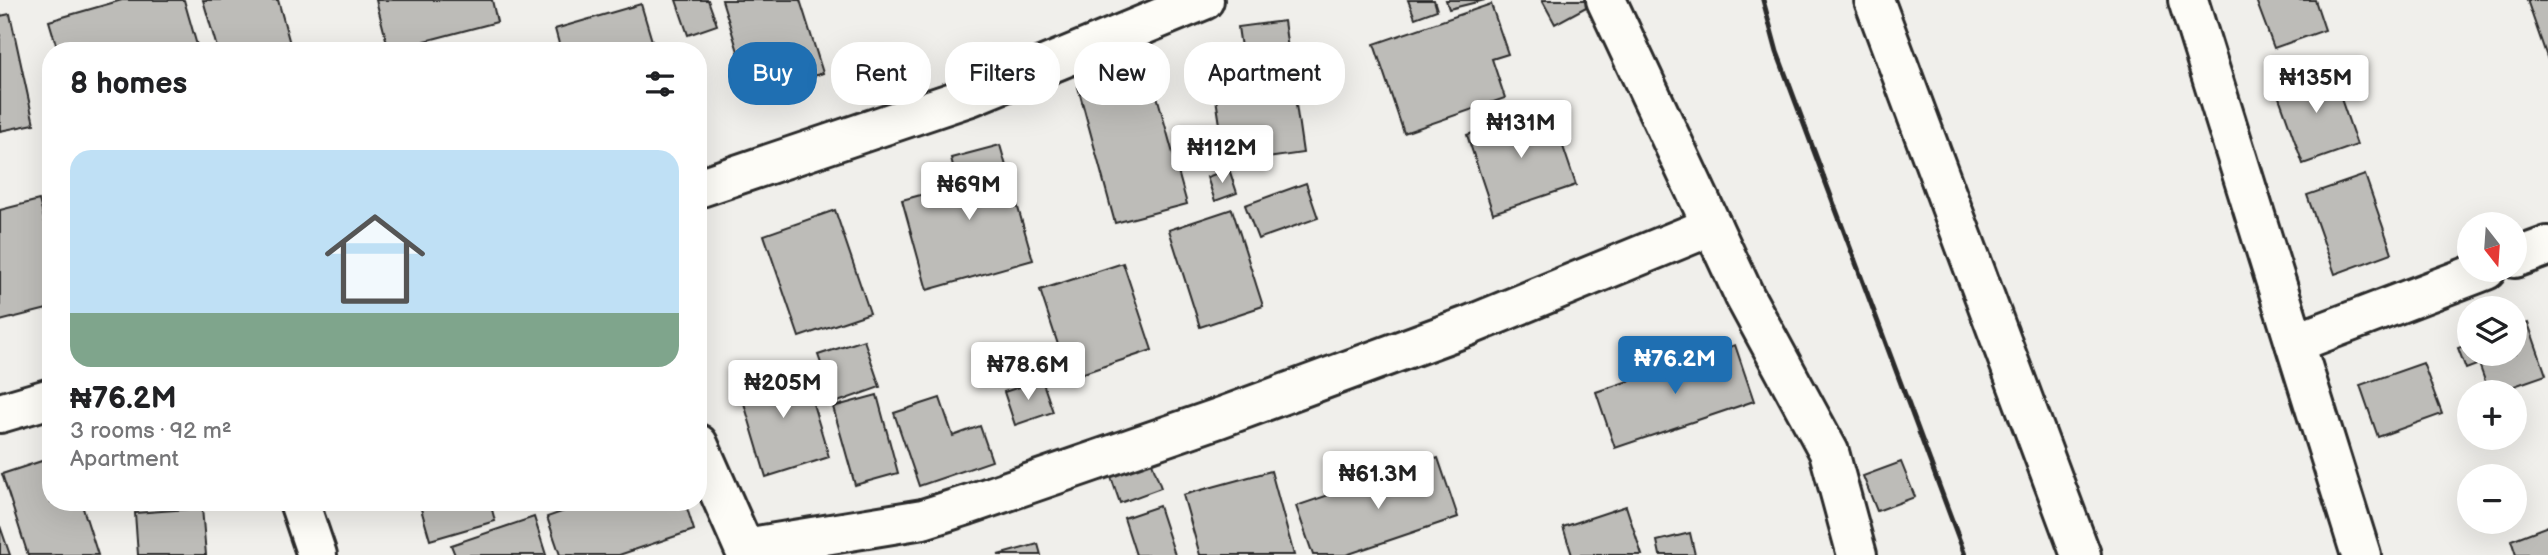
<!DOCTYPE html>
<html lang="en">
<head>
<meta charset="utf-8">
<style>
	:root { --surface:#fff; --page:#f2f2f2; --text:#202124; --muted:#757577; --accent:#1f6fb2 }
	body { margin:0; font-family:"Balsamiq Sans",sans-serif; background:var(--page); color:var(--text); height:100vh; display:flex; flex-direction:column; font-size:26px; white-space:nowrap }
	* { box-sizing:border-box; margin:0 }
	p { font-size:23px; color:var(--muted) }
	.icon { flex:none; width:38px; height:38px; fill:none; stroke:currentColor; stroke-width:2; stroke-linecap:round; stroke-linejoin:round }
	.map { position:relative; flex:1; overflow:hidden }
	.sheet { position:absolute; left:42px; top:42px; width:665px; height:469px; display:flex; flex-direction:column; background:var(--surface); border-radius:28px; box-shadow:0 7px 28px #0002 }
	.sheet>* { flex:none }
	.banner { position:absolute; left:728px; top:42px; width:665px; height:63px; display:flex; gap:14px }
	.needle { width:46px; rotate:163deg }
	.tools { position:absolute; left:2457px; top:212px; display:grid; gap:14px }
	.tools a { display:grid; place-items:center; width:70px; height:70px; border-radius:50%; background:var(--surface); box-shadow:0 7px 28px #0002; font-size:35px }
	.price { position:absolute; translate:-50% -60px; padding:0 16px; border-radius:7px; background:#fff; color:#222; font-size:23px; line-height:46px; filter:drop-shadow(0 2px 4px #0008) }
	.price::after { content:''; position:absolute; left:50%; top:42px; width:21px; height:16px; margin-left:-10px; background:inherit; clip-path:polygon(0 0,100% 0,50% 100%) }
	.price.current { background:var(--accent); color:#fff }
	ul { padding:0; list-style:none }
	li { display:grid; align-content:center; gap:14px; height:371px; padding:0 28px }
	li span { display:grid; place-items:center; height:217px; border-radius:21px; color:#555 }
	li>.icon { margin-inline-start:auto }
	span .icon { width:126px; height:126px; fill:#fffc; stroke-width:1 }
	li b { font-size:30px }
	h2 { display:flex; justify-content:space-between; align-items:center; height:84px; padding:0 28px; font-size:30px }
	.pill { padding:0 24px; border-radius:28px; background:var(--surface); box-shadow:0 7px 28px #0002; font-size:24px; line-height:63px }
	.pill.current { background:var(--accent); color:#fff }
	.map>svg:first-child { display:block }
	.building { fill:#bdbcb8; stroke:#2b2b2b; stroke-width:2 }
	.lines { fill:none; stroke-linecap:round; stroke-linejoin:round }
	.street-casing { stroke:#2b2b2b; stroke-width:44 }
	.street { stroke:#fdfcf7; stroke-width:38 }
	.rail { stroke:#2b2b2b; stroke-width:5 }
</style>
</head>
<body>
<div class="map">
<svg width="2548" height="555" viewBox="0 0 2548 555">
	<rect width="100%" height="100%" fill="#f0efeb"/>
	<filter id="ink" filterUnits="userSpaceOnUse"><feTurbulence type="fractalNoise" baseFrequency=".0143" numOctaves="2"/><feDisplacementMap in="SourceGraphic" scale="14" xChannelSelector="R" yChannelSelector="G"/><feConvolveMatrix kernelMatrix="1 2 1 2 8 2 1 2 1" color-interpolation-filters="sRGB"/></filter>
	<g filter="url(#ink)">
		<g class="building">
			<polygon points="122,0 184,0 198,49 191,51 58,51 49,21"/>
			<polygon points="203,0 278,0 292,51 218,51"/>
			<polygon points="376,0 492,0 497,22 425,41 426,49 389,51"/>
			<polygon points="676,0 708,0 717,25 688,35"/>
			<polygon points="722,0 800,0 823,73 770,90 762,69 745,74"/>
			<polygon points="1408,0 1434,0 1437,10 1415,18"/>
			<polygon points="1446,0 1485,0 1449,9"/>
			<polygon points="1542,0 1585,0 1588,6 1555,24"/>
			<polygon points="2256,0 2315,0 2325,30 2274,48"/>
			<polygon points="2527,0 2548,0 2548,60"/>
			<polygon points="641,4 655,51 561,51 555,29"/>
			<polygon points="1491,4 1508,54 1492,59 1505,98 1404,133 1374,44"/>
			<polygon points="10,14 34,124 0,131 0,16"/>
			<polygon points="1284,21 1303,153 1226,164 1212,72 1244,68 1238,27"/>
			<polygon points="1149,67 1187,204 1115,223 1078,87"/>
			<polygon points="2330,67 2357,145 2303,164 2275,86"/>
			<polygon points="1550,108 1576,185 1493,213 1467,135"/>
			<polygon points="1000,145 1033,260 927,290 902,200 958,185 951,158"/>
			<polygon points="1229,169 1237,193 1215,201 1207,177"/>
			<polygon points="2365,175 2392,253 2335,274 2307,195"/>
			<polygon points="1306,183 1318,218 1258,239 1245,205"/>
			<polygon points="39,200 51,245 51,308 0,321 0,210"/>
			<polygon points="1232,209 1263,306 1200,327 1169,230"/>
			<polygon points="835,210 870,313 799,337 764,235"/>
			<polygon points="1123,263 1152,350 1069,378 1040,290"/>
			<polygon points="2528,323 2546,375 2497,392 2489,392 2479,364 2466,369 2458,348 2469,344 2469,354 2515,354 2515,328"/>
			<polygon points="864,340 880,387 835,403 818,355"/>
			<polygon points="1735,345 1754,401 1615,448 1596,392"/>
			<polygon points="2423,363 2442,414 2378,437 2360,385"/>
			<polygon points="801,364 829,457 766,477 738,383"/>
			<polygon points="1042,380 1053,412 1015,425 1004,392"/>
			<polygon points="877,395 898,473 855,485 833,407"/>
			<polygon points="940,398 953,436 980,426 992,461 919,486 894,413"/>
			<polygon points="51,458 51,502 81,502 98,555 28,555 2,474"/>
			<polygon points="1438,458 1458,517 1346,555 1313,555 1296,506"/>
			<polygon points="1151,460 1161,488 1120,503 1110,474"/>
			<polygon points="1901,462 1915,497 1877,511 1863,476"/>
			<polygon points="1271,471 1294,555 1200,555 1183,495"/>
			<polygon points="419,502 490,502 495,521 430,540"/>
			<polygon points="590,502 685,502 694,530 619,555 560,555 547,517"/>
			<polygon points="1159,506 1175,555 1136,555 1124,518"/>
			<polygon points="1626,506 1642,555 1572,555 1563,527"/>
			<polygon points="202,508 206,555 138,555 135,513"/>
			<polygon points="534,517 546,555 455,555 451,545"/>
			<polygon points="0,526 10,555 0,555"/>
			<polygon points="2548,526 2548,555 2516,555 2511,540"/>
			<polygon points="1690,533 1695,555 1660,555 1657,541"/>
			<polygon points="1038,544 1041,555 998,555"/>
		</g>
		<g class="lines">
			<g class="street-casing">
				<g id="street">
					<polyline points="1606,0 1712,226"/>
					<polyline points="1874,0 2081,555"/>
					<polyline points="2188,0 2361,555"/>
					<polyline points="698,188 971,96 1204,0"/>
					<polyline points="2515,258 2548,246"/>
					<polyline points="2295,343 2486,270"/>
					<polyline points="0,413 51,398"/>
					<polyline points="698,444 747,555"/>
					<polyline points="299,502 317,555"/>
					<polyline points="745,548 923,519 967,505 1219,418 1468,326 1712,226 1745,297 1829,452 1857,555"/>
				</g>
			</g>
			<use href="#street" class="street"/>
			<polyline class="rail" points="1763,0 1777,52 1965,555"/>
		</g>
	</g>
</svg>
<div class="tools">
<a><svg class="needle" viewBox="-14 -14 28 28"><path d="M0-13l5 13h-10z" fill="#e53935"/><path d="M0 13l5-13h-10z" fill="#757577"/></svg></a>
<a><svg class="icon" aria-label="layers" viewBox="0 0 24 24"><path d="M12 4l9 5-9 5-9-5zM3 14l9 5 9-5"/></svg></a>
<a>+</a>
<a>−</a>
</div>
<b class="price" style="left:2316px;top:115px">₦135M</b>
<b class="price" style="left:1521px;top:160px">₦131M</b>
<b class="price" style="left:1222px;top:185px">₦112M</b>
<b class="price" style="left:969px;top:222px">₦69M</b>
<b class="price current" style="left:1675px;top:396px">₦76.2M</b>
<b class="price" style="left:1028px;top:402px">₦78.6M</b>
<b class="price" style="left:783px;top:420px">₦205M</b>
<b class="price" style="left:1378px;top:511px">₦61.3M</b>
<div class="banner">
<a class="pill current">Buy</a>
<a class="pill">Rent</a>
<a class="pill">Filters</a>
<a class="pill">New</a>
<a class="pill">Apartment</a>
</div>
<section class="sheet">
<h2>8 homes<svg class="icon" aria-label="filters" viewBox="0 0 24 24"><path d="M4 7h16M4 17h16"/><circle cx="9" cy="7" r="2"/><circle cx="15" cy="17" r="2"/></svg></h2>
<ul>
<li><span style="background:linear-gradient(#bfe0f5 75%,#7fa58c 0)"><svg class="icon" aria-label="home" viewBox="0 0 24 24"><path d="M3 11l9-7 9 7M6 9v11h12V9"/></svg></span><div><b>₦76.2M</b><p>3 rooms · 92 m²</p><p>Apartment</p></div></li>
</ul>
</section>
</div>
</body>
</html>
